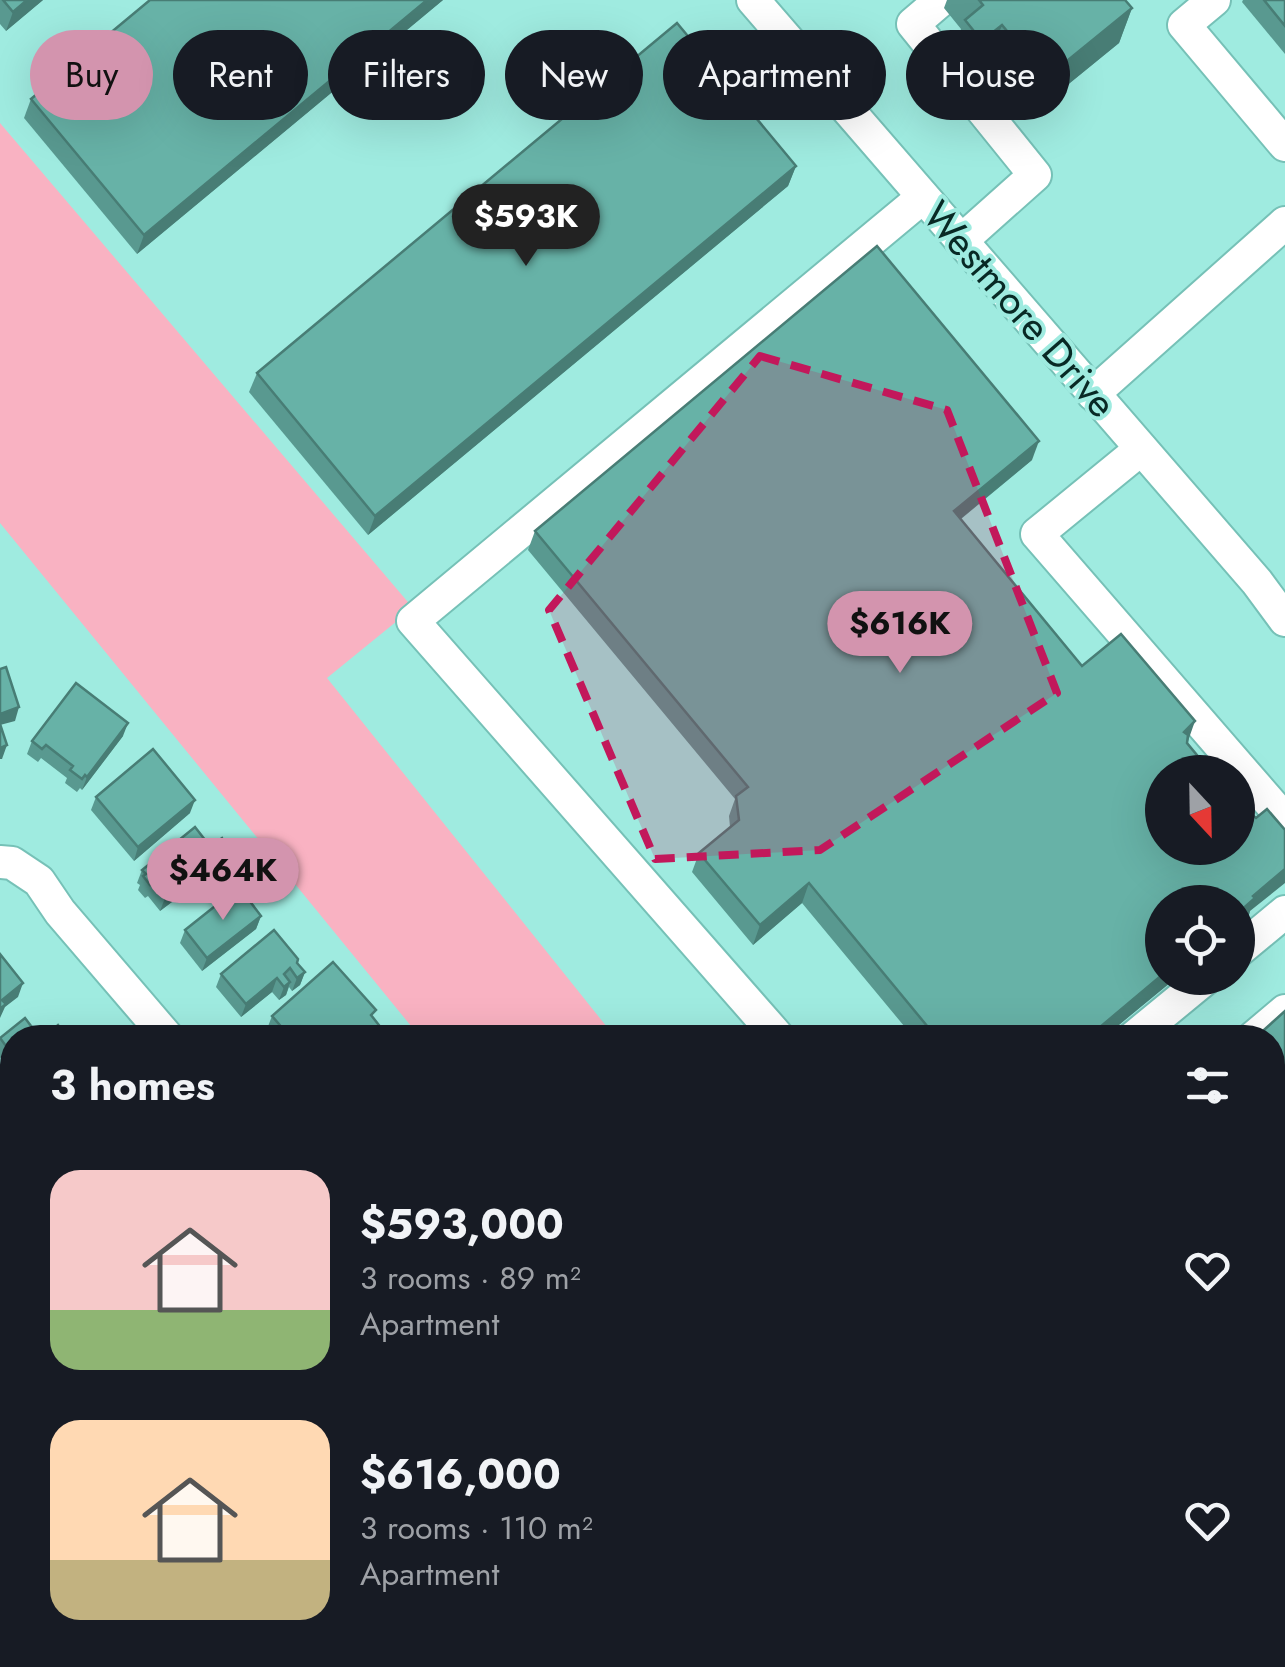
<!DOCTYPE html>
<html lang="en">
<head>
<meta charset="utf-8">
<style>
	:root { --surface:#171b24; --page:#20242c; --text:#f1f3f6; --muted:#9ea1a6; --accent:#d394ae }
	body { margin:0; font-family:Jost,sans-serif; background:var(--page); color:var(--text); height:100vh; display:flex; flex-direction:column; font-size:38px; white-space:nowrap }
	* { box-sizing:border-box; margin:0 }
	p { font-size:32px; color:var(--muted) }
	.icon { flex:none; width:55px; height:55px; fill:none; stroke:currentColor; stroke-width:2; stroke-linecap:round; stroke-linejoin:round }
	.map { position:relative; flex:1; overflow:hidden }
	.sheet { position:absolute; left:0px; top:1025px; width:1285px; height:642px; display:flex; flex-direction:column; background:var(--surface); border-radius:40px 40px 0 0; box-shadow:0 10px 40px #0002 }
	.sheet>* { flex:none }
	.hud { position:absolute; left:30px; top:30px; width:1225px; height:90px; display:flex; gap:20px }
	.needle { width:65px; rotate:158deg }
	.fabs { position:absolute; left:1145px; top:755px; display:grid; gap:20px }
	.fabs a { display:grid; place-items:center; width:110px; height:110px; border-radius:50%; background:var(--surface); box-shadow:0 10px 40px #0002; font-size:50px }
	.price { position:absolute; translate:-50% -85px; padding:0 22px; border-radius:35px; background:var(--accent); color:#111; font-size:32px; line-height:65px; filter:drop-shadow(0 2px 5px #0008) }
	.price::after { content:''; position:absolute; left:50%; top:60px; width:30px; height:22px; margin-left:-15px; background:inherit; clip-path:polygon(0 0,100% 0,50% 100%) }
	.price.current { background:#222; color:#fff }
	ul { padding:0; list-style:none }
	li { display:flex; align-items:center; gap:30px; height:250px; padding:0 50px }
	li span { display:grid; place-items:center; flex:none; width:280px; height:200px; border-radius:30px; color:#555 }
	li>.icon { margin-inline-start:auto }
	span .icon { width:120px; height:120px; fill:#fffc; stroke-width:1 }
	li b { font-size:42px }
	h2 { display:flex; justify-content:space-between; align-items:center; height:120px; padding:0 50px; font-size:42px }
	.chip { padding:0 35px; border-radius:45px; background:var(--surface); box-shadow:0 10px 40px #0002; font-size:35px; line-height:90px }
	.chip.current { background:var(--accent); color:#111 }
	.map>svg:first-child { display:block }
	.green { fill:#f9b2c2 }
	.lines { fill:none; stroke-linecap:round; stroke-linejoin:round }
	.minor-casing { stroke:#76c1b7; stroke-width:36 }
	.path { stroke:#629d95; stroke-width:5; stroke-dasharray:10 5; stroke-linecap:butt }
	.minor { stroke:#fff; stroke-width:32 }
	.wall { fill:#599990 }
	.shaded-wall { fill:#487d75 }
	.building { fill:#67b2a7; stroke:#487d75; stroke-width:2.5 }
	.marked { fill:#c2185b; fill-opacity:0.2; stroke:#c2185b; stroke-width:8; stroke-dasharray:20 12; stroke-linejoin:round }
	.labels { text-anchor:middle; stroke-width:8; stroke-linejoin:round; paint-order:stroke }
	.street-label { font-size:40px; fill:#082925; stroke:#9febe0 }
</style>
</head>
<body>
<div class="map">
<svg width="1285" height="1667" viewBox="0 0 1285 1667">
	<rect width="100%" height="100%" fill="#9febe0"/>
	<g class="green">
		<polygon points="0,123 413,608 327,678 615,1037 420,1037 0,523"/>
		<polygon points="924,1655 1066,1655 1075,1667 934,1667"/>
	</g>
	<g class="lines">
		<g class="minor-casing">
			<g id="minor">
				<polyline points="753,0 1257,582 1285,620"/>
				<polyline points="941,0 913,24 1035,175 961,241"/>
				<polyline points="1214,0 1184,25 1285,145"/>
				<polyline points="1093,394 1285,223"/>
				<polyline points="1141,449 1037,534 1285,820"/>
				<polyline points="0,862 12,863 39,881 60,912 168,1038"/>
				<polyline points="1238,951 1285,912"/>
				<polyline points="779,1038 413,621 923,197"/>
				<polyline points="1133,1038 1206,978"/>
				<polyline points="1253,1038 1285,1011"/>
				<polyline points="1272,1446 1285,1436"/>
				<polyline points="0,1488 12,1464"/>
				<polyline points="1272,1522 1285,1512"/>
				<polyline points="1272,1625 1285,1640"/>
				<polyline points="266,1655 275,1667"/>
				<polyline points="854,1655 863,1667"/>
				<polyline points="903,1655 913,1667"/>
			</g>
		</g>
		<g class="path">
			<polyline points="798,1655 802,1661"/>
			<polyline points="682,1660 701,1667"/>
			<polyline points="671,1667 689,1655"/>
			<polyline points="752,1667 756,1659 755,1655"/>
		</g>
		<use href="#minor" class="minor"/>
	</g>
	<g class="wall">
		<polygon points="0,0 43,0 6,31 0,24"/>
		<polygon points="150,0 443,0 137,254 24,118 31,99"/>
		<polygon points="947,0 1125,0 1132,8 1119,43 1033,113 989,60 969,76 952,55 961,29 944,8"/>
		<polygon points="1243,0 1285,0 1285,54 1242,2"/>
		<polygon points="796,166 788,186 368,535 249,392 257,373"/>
		<polygon points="1032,460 961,519 1082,666 1187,743 1250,911 1248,918 1103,1038 914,1038 802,903 753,945 692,872 699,853 730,827 729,816 735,799 528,550 535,531"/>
		<polygon points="123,736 82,790 80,788 77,792 65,783 67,778 41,758 38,762 27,754 32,741"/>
		<polygon points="96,797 190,813 134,861 91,810"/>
		<polygon points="214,844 226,845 240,857 236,870 198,900 189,889 160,911 148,896 145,898 138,890 140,885 137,883 142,870 213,849"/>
		<polygon points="261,916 256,929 202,971 180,943 185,930"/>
		<polygon points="297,963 305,972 300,985 292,991 289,987 286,995 279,1000 272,992 241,1017 216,987 221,974"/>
		<polygon points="1285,1011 1285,1362 1272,1372 1272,1038"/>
		<polygon points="272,1016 374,1018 389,1038 274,1038 267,1029"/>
		<polygon points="0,1038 12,1038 12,1110 6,1115 0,1107 0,1066 4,1063 0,1057"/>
		<polygon points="0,1224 12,1295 7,1301 0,1294"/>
	</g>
	<g class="shaded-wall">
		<polygon points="27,0 43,0 6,31 13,12"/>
		<polygon points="427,0 443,0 137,254 144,235"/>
		<polygon points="1132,8 1119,43 1033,113 1046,78"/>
		<polygon points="1002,25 989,60 969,76 982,41"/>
		<polygon points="796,166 788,186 368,535 375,516"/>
		<polygon points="1039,441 1032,460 947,530 954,511"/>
		<polygon points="19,707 15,721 0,725 0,714"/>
		<polygon points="1195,721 1188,741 1177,751 1184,732"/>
		<polygon points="128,723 123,736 82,790 87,777"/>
		<polygon points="7,745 2,759 0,759 0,748"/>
		<polygon points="195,800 190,813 134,861 138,847"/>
		<polygon points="240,857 236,870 198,900 203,887"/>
		<polygon points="1285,869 1285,883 1250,911 1248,918 1238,926 1238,913 1253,896"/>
		<polygon points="194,876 189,889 160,911 165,898"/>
		<polygon points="809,883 802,903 753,945 760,925"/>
		<polygon points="261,916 256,929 202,971 207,958"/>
		<polygon points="305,972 300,985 292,991 297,978"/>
		<polygon points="1162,975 1162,978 1176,978 1103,1038 1087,1038"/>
		<polygon points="277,978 272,992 241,1017 246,1004"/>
		<polygon points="290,982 286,995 279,1000 284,987"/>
		<polygon points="23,983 18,997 5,1007 0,1018 0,1006 2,1000"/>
		<polygon points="12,1101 12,1110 6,1115 11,1102"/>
		<polygon points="1285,1348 1285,1362 1272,1372 1272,1358"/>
		<polygon points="34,1655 48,1655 44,1666 0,1667 0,1660"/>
		<polygon points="554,1655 565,1655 550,1667 539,1667"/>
		<polygon points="845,1655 849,1655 846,1663 841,1667 831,1667"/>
	</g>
	<g class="building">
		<polygon points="3,0 27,0 13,12"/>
		<polygon points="150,0 427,0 144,235 31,99"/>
		<polygon points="979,0 1125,0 1132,8 1046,78 1002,25 982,41 965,20 983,5"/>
		<polygon points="1264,0 1285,0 1285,26"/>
		<polygon points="677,23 796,166 375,516 257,373"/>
		<polygon points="877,246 1039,441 954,511 1082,666 1121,634 1195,721 1184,732 1188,735 1187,743 1211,772 1162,772 1162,848 1238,848 1238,804 1245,813 1251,814 1256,818 1267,809 1285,830 1285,869 1253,896 1255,898 1238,913 1238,902 1162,902 1162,975 1087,1038 937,1038 809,883 760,925 699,853 739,820 736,796 748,787 535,531"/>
		<polygon points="6,667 19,707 0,714 0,669"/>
		<polygon points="76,683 128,723 87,777 85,775 82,779 70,770 73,766 46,745 42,749 32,741"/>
		<polygon points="0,724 7,745 0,748"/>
		<polygon points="153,749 195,800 138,847 96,797"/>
		<polygon points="195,827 216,854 220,851 214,844 222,838 226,845 229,843 240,857 203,887 194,876 165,898 153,883 150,885 143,876 146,874 142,870"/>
		<polygon points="239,887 261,916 207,958 185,930"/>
		<polygon points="274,930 298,959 297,963 305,972 297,978 290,968 284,974 290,982 284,987 277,978 246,1004 221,974"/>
		<polygon points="0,954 23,983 2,1000 6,1004 0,1009"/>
		<polygon points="333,962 376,1010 371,1015 389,1038 291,1038 272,1016"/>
		<polygon points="1285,1011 1285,1099 1272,1083 1272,1081 1276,1078 1272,1074 1272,1038 1255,1038"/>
		<polygon points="25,1018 40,1038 12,1038 12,1054 0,1038"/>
		<polygon points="58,1025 68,1038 43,1038"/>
		<polygon points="12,1056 12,1101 11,1102 0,1088 0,1066"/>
		<polygon points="1285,1102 1285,1348 1272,1358 1272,1112"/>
		<polygon points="12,1213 12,1260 8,1264 12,1268 11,1288 0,1276 0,1224"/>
		<polygon points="12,1608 12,1655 34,1655 0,1660 0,1610"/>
		<polygon points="464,1655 554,1655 539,1667 450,1667"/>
		<polygon points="817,1655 845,1655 831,1667 803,1667"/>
		<polygon points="161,1659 162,1667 108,1667"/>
	</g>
	<path class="marked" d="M760 356 947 410 1057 693 820 850 655 859 549 610Z"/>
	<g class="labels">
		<g class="street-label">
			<text transform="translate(1020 309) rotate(49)" y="14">Westmore Drive</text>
		</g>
	</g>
</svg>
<div class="fabs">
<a><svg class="needle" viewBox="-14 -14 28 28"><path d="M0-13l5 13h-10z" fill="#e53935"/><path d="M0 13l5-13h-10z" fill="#9ea1a6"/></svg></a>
<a><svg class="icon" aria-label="locate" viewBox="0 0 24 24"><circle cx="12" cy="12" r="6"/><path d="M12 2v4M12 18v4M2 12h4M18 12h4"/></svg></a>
</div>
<b class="price current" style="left:526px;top:269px">$593K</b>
<b class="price" style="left:900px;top:676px">$616K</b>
<b class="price" style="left:223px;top:923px">$464K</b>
<div class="hud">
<a class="chip current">Buy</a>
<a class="chip">Rent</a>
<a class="chip">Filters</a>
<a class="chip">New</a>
<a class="chip">Apartment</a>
<a class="chip">House</a>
</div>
<section class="sheet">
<h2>3 homes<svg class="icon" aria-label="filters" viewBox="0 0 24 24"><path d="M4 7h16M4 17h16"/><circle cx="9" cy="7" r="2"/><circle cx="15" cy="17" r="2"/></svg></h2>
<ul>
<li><span style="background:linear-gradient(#f6c9c9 70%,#8fb573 0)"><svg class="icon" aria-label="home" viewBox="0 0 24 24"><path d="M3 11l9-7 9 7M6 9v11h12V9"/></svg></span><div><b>$593,000</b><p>3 rooms · 89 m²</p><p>Apartment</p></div><svg class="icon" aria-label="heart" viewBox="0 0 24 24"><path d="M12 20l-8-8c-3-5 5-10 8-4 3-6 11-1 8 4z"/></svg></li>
<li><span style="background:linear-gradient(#ffd9b3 70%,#c2b280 0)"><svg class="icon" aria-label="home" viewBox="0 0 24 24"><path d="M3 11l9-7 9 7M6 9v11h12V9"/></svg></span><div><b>$616,000</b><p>3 rooms · 110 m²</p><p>Apartment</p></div><svg class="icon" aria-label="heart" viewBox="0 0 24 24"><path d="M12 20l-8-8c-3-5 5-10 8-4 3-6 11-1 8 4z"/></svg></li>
</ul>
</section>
</div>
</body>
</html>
